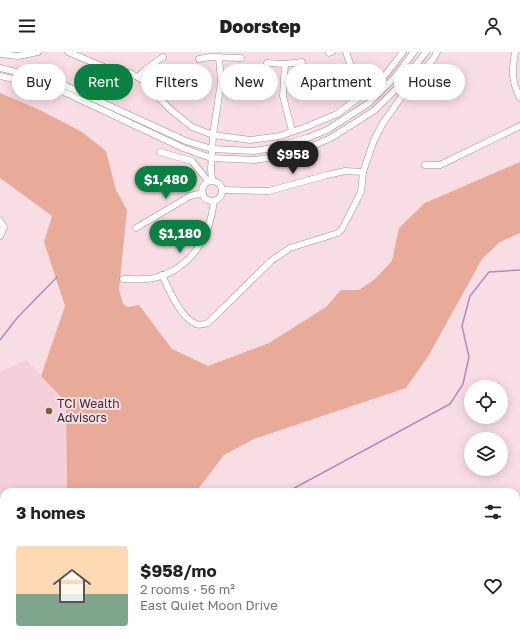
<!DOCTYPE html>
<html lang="en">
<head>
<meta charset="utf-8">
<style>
	:root { --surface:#fff; --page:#f6f6f6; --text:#222; --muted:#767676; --accent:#0b8043 }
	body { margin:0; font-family:"Golos Text",sans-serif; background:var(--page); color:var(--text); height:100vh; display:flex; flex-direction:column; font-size:15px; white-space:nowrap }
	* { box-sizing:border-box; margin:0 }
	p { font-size:13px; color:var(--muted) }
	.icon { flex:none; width:22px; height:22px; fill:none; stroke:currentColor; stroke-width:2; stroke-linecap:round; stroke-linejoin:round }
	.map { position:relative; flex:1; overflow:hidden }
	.sheet { position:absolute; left:0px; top:436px; width:520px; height:156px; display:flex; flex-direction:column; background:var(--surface); border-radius:12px 12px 0 0; box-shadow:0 2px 10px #0003 }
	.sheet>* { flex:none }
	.top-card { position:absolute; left:12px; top:12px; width:496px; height:36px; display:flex; gap:8px }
	.tools { position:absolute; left:464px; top:328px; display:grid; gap:8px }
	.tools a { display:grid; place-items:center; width:44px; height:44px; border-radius:50%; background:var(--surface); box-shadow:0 2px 10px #0003; font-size:20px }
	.price { position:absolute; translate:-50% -34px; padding:0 9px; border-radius:14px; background:var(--accent); color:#fff; font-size:13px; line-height:26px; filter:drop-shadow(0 1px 2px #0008) }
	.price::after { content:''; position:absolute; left:50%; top:24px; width:12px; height:9px; margin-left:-6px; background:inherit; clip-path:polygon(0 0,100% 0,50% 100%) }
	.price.on { background:#222; color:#fff }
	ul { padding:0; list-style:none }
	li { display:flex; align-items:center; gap:12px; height:100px; padding:0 16px }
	li span { display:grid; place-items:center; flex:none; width:112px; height:80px; border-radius:4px; color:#555 }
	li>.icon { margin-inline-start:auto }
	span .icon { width:48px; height:48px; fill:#fffc; stroke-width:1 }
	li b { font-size:17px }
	h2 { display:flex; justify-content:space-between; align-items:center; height:48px; padding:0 16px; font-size:17px }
	.pill { padding:0 14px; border-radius:18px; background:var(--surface); box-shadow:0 2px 10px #0003; font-size:14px; line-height:36px }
	.pill.on { background:var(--accent); color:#fff }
	header { display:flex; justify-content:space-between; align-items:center; height:52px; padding:0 16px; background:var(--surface); font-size:18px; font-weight:800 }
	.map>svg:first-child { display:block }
	.built { fill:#f4d0db }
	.green { fill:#e9ab99 }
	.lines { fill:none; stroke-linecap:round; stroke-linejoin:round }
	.stream { stroke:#b489c4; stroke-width:1.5 }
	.minor-casing { stroke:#a68c94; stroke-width:7 }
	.tertiary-casing { stroke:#a68c94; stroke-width:9 }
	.primary-casing { stroke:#fff; stroke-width:11 }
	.minor { stroke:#fff; stroke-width:6 }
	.tertiary { stroke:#fff; stroke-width:8 }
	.primary { stroke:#de9acf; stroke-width:10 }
	.poi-dot { fill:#6f6330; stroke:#f9dde5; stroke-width:1.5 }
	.labels { text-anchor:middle; stroke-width:4; stroke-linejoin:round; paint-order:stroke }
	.poi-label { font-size:12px; fill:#392e31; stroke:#f9dde5; text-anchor:start }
</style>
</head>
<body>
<header><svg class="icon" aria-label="menu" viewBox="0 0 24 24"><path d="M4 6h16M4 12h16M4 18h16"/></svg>Doorstep<svg class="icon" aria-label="person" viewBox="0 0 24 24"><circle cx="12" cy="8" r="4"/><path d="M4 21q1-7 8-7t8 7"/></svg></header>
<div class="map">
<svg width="520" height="592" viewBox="0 0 520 592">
	<rect width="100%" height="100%" fill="#f9dde5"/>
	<polygon class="built" points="26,308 66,350 67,440 4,440 4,537 0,533 0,320"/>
	<polygon class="green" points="0,41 40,58 82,80 106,99 116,138 127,158 119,238 123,252 128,255 139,253 172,297 208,314 269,291 326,255 341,238 359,238 375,227 392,209 399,176 425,151 520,110 520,181 500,190 482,207 429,303 406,336 254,387 224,403 196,440 67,440 66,350 41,324 65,254 44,190 52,164 0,126"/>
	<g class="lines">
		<g class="stream">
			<polyline points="0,288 17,266 57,225"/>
			<polyline points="287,440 450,352 463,332 469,305 462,274 470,244 489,220 520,218"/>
			<polyline points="118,592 119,588"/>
		</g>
		<g class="minor-casing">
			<g id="minor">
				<polyline points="68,0 104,15 130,21 139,26 147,30 153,40 171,58 192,75 213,83 250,88 280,84 306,75 337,62 374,34 386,22 403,0"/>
				<polyline points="346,0 361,43"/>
				<path d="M515 0C512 19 511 28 520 46"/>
				<polyline points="329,1 332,0"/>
				<polyline points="0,2 18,4 38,0"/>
				<polyline points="199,7 210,5 241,6"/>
				<polyline points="267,11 285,12 302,10"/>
				<polyline points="285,12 283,44 292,79"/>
				<polyline points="0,16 37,25 66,34 186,89 212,97 254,99 272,96 307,86 327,78 369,51 394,26 414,0"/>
				<polyline points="0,24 35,32 64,40 183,96 211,106 255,108 274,105 310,95 331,86 375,58 401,32 426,0"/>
				<polyline points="138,25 146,17 163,5"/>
				<polyline points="160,100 192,109 208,129"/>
				<polyline points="425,113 440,113 520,74"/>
				<polyline points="212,128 211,117 213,83 221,30 219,5"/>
				<circle cx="212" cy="139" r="10"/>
				<polyline points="222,138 269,139 327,123 345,119 363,120"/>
				<polyline points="0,169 4,175 0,184"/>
				<polyline points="136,176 190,144 203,141"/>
				<path d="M162 223C169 238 180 265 196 272 200 274 204 272 208 271L271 209 290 196 338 181 342 177 361 140 363 120 374 88 383 71 400 47 434 6 437 0"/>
				<path d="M123 227C133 227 144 228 154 226 192 217 210 184 214 149"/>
			</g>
		</g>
		<g class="tertiary-casing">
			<g id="tertiary">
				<polyline points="516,506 520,499"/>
				<polyline points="516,530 520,523"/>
				<polyline points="452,592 457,588"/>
				<polyline points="470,592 473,588"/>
			</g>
		</g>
		<g class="primary-casing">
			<g id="primary">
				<polyline points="0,540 4,544"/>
				<polyline points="0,559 4,562"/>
				<polyline points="34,588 39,592"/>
				<polyline points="58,588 63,592"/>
			</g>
		</g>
		<use href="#minor" class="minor"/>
		<use href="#tertiary" class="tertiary"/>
		<use href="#primary" class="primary"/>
	</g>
	<circle class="poi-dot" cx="49" cy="359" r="4"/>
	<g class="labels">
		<g class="poi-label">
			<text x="57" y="356">TCI Wealth<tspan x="57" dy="14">Advisors</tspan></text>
		</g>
	</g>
</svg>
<div class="tools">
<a><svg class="icon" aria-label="locate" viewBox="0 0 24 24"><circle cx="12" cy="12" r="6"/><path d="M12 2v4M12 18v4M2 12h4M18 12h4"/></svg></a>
<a><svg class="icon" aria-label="layers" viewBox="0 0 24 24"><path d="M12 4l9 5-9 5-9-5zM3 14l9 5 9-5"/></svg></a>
</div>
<b class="price on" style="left:293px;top:123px">$958</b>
<b class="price" style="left:166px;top:148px">$1,480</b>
<b class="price" style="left:180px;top:202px">$1,180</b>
<div class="top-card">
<a class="pill">Buy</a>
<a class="pill on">Rent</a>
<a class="pill">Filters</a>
<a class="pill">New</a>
<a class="pill">Apartment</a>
<a class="pill">House</a>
</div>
<section class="sheet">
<h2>3 homes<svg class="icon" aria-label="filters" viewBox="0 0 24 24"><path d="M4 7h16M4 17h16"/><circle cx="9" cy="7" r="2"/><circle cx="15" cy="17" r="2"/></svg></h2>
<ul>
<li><span style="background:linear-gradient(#ffd9b3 60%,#7fa58c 0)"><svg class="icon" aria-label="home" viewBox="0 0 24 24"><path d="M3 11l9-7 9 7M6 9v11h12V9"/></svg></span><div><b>$958/mo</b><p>2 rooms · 56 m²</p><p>East Quiet Moon Drive</p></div><svg class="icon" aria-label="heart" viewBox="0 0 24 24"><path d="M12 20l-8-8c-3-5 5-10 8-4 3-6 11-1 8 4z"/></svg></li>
</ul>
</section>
</div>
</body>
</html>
